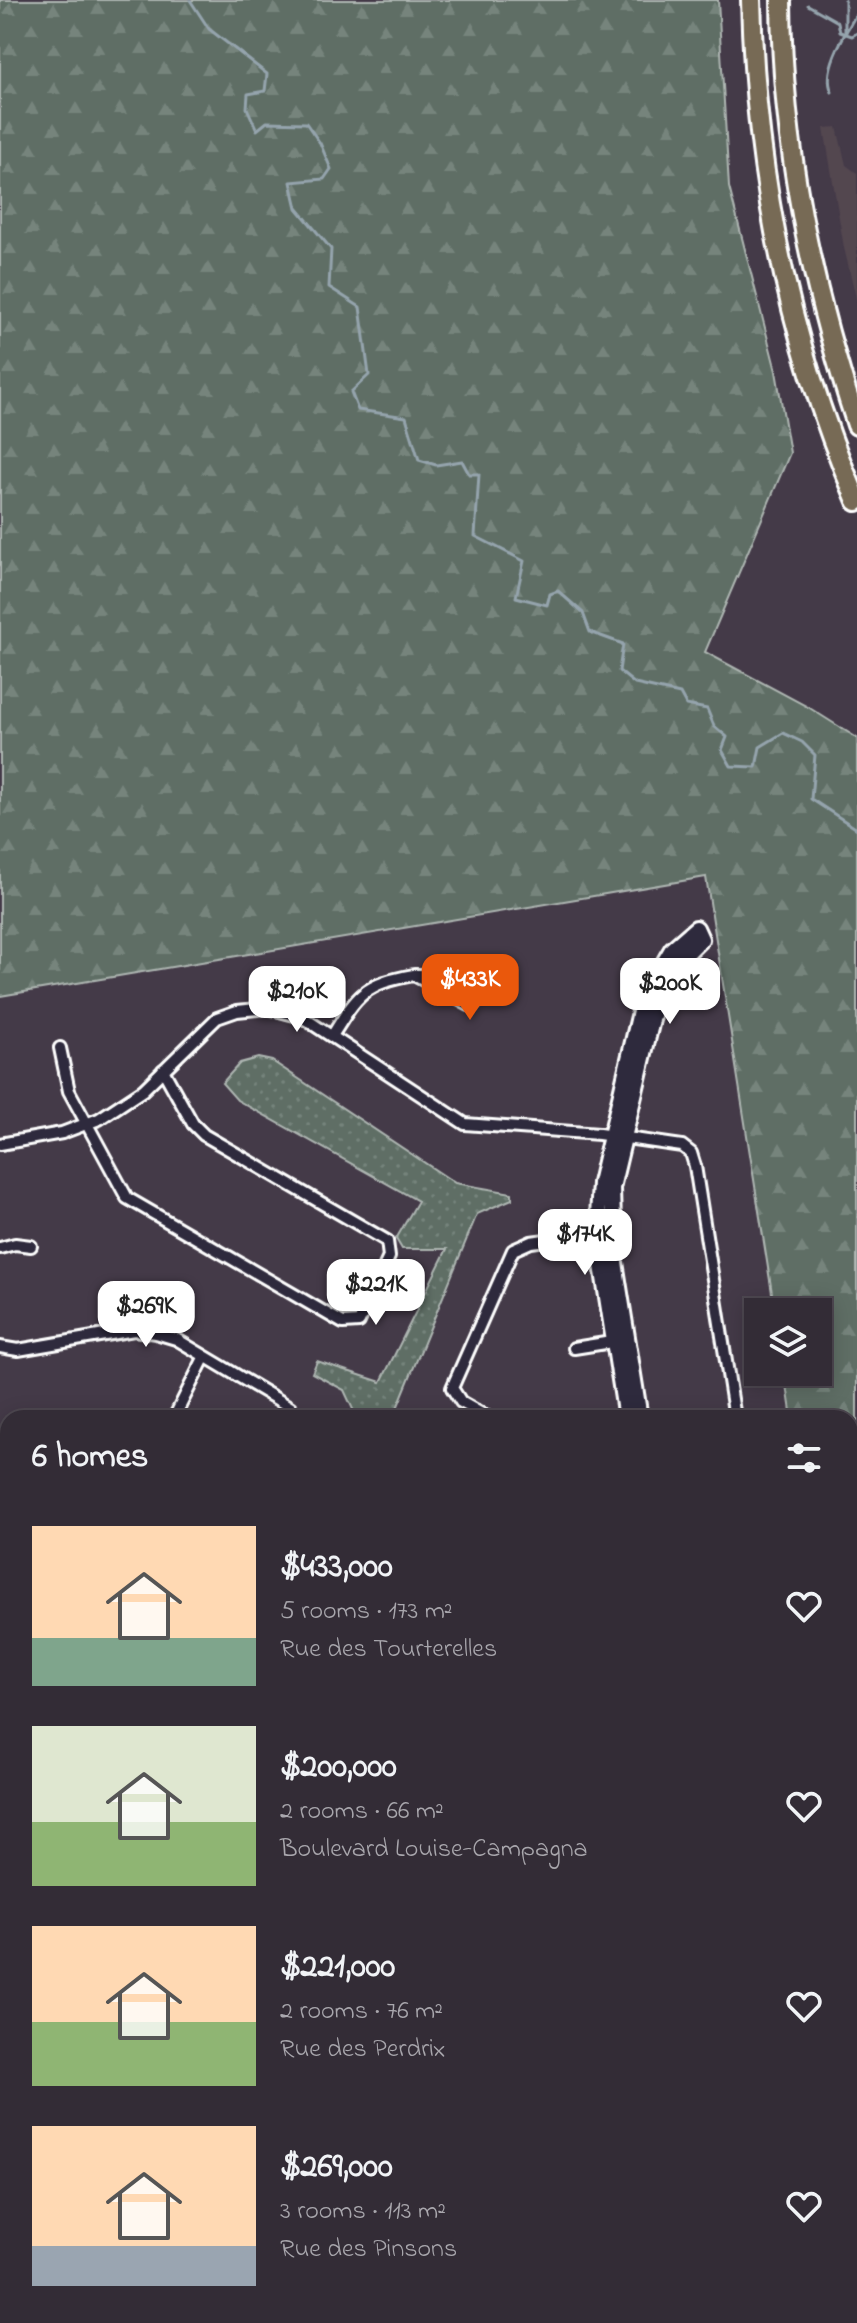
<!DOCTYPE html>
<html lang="en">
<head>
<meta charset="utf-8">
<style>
	:root { --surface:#332c36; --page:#3e3842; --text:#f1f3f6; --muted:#a9a7ad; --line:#4e4851; --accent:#ea580c }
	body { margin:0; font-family:"Indie Flower",sans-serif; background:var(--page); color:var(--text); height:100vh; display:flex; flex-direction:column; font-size:30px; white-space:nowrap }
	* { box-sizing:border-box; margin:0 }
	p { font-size:26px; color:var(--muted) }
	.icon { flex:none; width:44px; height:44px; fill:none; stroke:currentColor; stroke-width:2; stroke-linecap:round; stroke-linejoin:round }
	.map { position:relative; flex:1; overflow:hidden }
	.sheet { position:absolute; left:0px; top:1410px; width:858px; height:914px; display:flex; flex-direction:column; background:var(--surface); border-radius:24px 24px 0 0; box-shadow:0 4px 20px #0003,0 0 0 2px var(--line) }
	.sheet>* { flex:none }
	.tools { position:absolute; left:744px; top:1298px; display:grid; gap:16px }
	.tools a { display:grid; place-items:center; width:88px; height:88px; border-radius:0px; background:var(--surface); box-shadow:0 4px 20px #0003,0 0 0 2px var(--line); font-size:40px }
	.price { position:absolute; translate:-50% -68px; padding:0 18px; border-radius:16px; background:#fff; color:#222; font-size:26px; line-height:52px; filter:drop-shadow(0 2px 4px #0008) }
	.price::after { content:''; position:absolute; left:50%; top:48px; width:24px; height:18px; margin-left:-12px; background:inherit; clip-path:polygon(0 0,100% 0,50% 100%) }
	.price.selected { background:var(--accent); color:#fff }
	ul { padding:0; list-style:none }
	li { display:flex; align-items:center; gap:24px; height:200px; padding:0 32px }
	li span { display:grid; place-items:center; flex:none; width:224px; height:160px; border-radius:0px; color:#555 }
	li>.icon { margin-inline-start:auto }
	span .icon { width:96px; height:96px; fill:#fffc; stroke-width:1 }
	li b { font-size:34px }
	h2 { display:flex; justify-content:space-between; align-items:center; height:96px; padding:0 32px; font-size:34px }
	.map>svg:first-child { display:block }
	.built { fill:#524650 }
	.forest { fill:url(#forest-firs); stroke:#aeb6b2; stroke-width:2 }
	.park { fill:url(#park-dots); stroke:#aeb6b2; stroke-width:2 }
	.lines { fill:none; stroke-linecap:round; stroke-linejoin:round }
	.stream { stroke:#95a4ad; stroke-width:3 }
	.street-casing { stroke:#fff; stroke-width:16 }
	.secondary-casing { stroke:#fff; stroke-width:20 }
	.highway-casing { stroke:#fff; stroke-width:24 }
	.street { stroke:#2f2a3d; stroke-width:10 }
	.secondary { stroke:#2f2a3d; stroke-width:14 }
	.highway { stroke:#776a54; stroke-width:18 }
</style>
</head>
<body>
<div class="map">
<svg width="857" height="2323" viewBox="0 0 857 2323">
	<defs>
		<pattern id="forest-firs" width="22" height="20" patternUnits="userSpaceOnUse" patternTransform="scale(2)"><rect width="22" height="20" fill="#5e6e65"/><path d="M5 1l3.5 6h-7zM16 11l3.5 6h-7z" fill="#76847c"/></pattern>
		<pattern id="park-dots" width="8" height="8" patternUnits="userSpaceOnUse" patternTransform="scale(2)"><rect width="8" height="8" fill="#5e6e65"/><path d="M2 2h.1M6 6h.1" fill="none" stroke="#76847c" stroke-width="1.8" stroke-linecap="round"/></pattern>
	</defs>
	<rect width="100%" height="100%" fill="#443a48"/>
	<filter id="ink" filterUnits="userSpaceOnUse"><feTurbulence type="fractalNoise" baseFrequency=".0125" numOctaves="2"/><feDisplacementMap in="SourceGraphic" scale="16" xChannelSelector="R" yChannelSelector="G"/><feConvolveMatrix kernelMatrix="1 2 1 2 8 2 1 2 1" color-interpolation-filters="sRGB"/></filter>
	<g filter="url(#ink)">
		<g class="built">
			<polygon points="837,127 846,165 857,173 857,302 844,248 824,128"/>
			<polygon points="857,2090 857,2172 850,2128 850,2091"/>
			<polygon points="41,2316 110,2316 111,2323 42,2323"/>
		</g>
		<polygon class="forest" points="0,0 718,0 729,187 776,371 790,453 705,652 808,707 857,738 857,1828 850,1784 850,1418 792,1418 785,1372 818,1372 818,1312 775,1312 706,877 0,996"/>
		<g class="park">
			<polygon points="258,1058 272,1061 455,1183 512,1193 512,1199 477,1214 395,1413 402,1418 357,1418 344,1390 312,1373 317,1361 381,1382 447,1249 402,1249 396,1239 418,1201 237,1100 222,1083 240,1063"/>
			<polygon points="558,2316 671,2316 664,2323 560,2323"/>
		</g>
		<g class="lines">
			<g class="stream">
				<polyline points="190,0 209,29 267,74 265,91 248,94 247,108 257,130 267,122 306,123 320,143 331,169 324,179 291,182 297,208 331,249 329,287 360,307 369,375 351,392 358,410 406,417 419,460 436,465 462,461 469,474 479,474 475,536 524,561 516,597 547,605 550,594 558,591 583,613 590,632 623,644 619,671 635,684 680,694 686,705 707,709 714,726 727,737 722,750 731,766 756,767 760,747 783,733 802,742 815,755 811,799 857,829"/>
				<polyline points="808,5 838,22 840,32 852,36 857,33"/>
				<polyline points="845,34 845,0"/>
				<path d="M832 92C821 70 846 32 857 13"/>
				<polyline points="682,2323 690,2316"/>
			</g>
			<g class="street-casing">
				<g id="street">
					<path d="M332 1036C358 994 364 984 414 975L469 1005 475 1004 482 995 481 983 472 975H414"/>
					<polyline points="60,1048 69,1091 127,1198 343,1323 359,1322 389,1257 387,1241 204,1135 193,1124 163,1070"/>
					<polyline points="0,1144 62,1133 99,1119 143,1090 217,1018 237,1011 268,1008 302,1017 465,1124 599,1134 682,1146 691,1153 695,1166 735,1418"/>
					<polyline points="0,1248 15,1244 31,1246"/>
					<polyline points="0,1347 18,1350 134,1330 156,1333 176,1339 290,1407 298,1418"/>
					<polyline points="574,1348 618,1341"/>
					<polyline points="174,1418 204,1358"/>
					<polyline points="489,1418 461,1402 452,1388 513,1250 531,1242 602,1232"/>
					<polyline points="0,1478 8,1476"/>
					<polyline points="0,1636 8,1643"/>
					<polyline points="0,1673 8,1661"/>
					<polyline points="0,1888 8,1893"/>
					<polyline points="850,1897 857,1920"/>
					<polyline points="0,1972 8,1958"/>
					<polyline points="850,1997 857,1995"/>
					<polyline points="0,2177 8,2171"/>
					<polyline points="0,2213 8,2221"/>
					<polyline points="854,2236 857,2257"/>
				</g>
			</g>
			<g class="secondary-casing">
				<g id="secondary">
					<polyline points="626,1418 597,1233 600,1183 643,999 672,949 696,928 701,939 682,958 656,1003 612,1188 614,1256 640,1418"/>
					<polyline points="850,2189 856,2219 854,2236"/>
					<polyline points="363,2316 364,2323"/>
					<polyline points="286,2323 327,2316"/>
					<polyline points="389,2323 428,2316"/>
				</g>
			</g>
			<g class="highway-casing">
				<g id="highway">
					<path d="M751 0C755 172 789 343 857 501"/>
					<path d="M781 0C782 147 811 286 857 425"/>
				</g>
			</g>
			<use href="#street" class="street"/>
			<use href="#secondary" class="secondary"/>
			<use href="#highway" class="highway"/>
		</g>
	</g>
</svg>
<div class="tools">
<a><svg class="icon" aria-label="layers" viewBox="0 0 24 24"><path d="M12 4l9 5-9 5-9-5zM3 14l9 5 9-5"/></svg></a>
</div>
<b class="price selected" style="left:470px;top:1022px">$433K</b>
<b class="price" style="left:670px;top:1026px">$200K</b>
<b class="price" style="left:297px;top:1034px">$210K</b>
<b class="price" style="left:585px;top:1277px">$174K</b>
<b class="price" style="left:376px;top:1327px">$221K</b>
<b class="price" style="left:146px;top:1349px">$269K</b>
<section class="sheet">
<h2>6 homes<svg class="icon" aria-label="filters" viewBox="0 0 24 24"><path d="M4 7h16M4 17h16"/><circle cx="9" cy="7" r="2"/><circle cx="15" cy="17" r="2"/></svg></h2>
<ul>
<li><span style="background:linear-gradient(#ffd9b3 70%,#7fa58c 0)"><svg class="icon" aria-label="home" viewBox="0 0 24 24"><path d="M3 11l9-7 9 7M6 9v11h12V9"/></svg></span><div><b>$433,000</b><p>5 rooms · 173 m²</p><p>Rue des Tourterelles</p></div><svg class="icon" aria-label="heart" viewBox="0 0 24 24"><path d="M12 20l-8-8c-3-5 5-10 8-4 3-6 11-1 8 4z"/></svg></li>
<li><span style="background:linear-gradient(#dfe7d0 60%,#8fb573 0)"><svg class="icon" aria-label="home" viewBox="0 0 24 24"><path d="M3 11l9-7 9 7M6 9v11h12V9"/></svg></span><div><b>$200,000</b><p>2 rooms · 66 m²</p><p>Boulevard Louise-Campagna</p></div><svg class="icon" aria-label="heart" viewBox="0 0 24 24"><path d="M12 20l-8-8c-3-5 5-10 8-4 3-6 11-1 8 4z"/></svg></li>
<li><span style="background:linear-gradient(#ffd9b3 60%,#8fb573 0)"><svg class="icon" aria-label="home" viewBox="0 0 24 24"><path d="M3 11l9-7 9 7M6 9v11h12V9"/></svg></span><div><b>$221,000</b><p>2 rooms · 76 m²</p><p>Rue des Perdrix</p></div><svg class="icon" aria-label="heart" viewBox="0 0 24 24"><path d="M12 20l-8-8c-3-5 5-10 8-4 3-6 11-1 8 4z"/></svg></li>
<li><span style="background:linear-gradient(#ffd9b3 75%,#9aa5b1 0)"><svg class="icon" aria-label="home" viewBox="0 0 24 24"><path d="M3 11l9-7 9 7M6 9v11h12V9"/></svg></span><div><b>$269,000</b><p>3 rooms · 113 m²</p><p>Rue des Pinsons</p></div><svg class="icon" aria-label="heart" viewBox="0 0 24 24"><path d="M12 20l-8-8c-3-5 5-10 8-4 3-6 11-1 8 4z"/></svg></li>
</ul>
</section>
</div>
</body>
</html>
